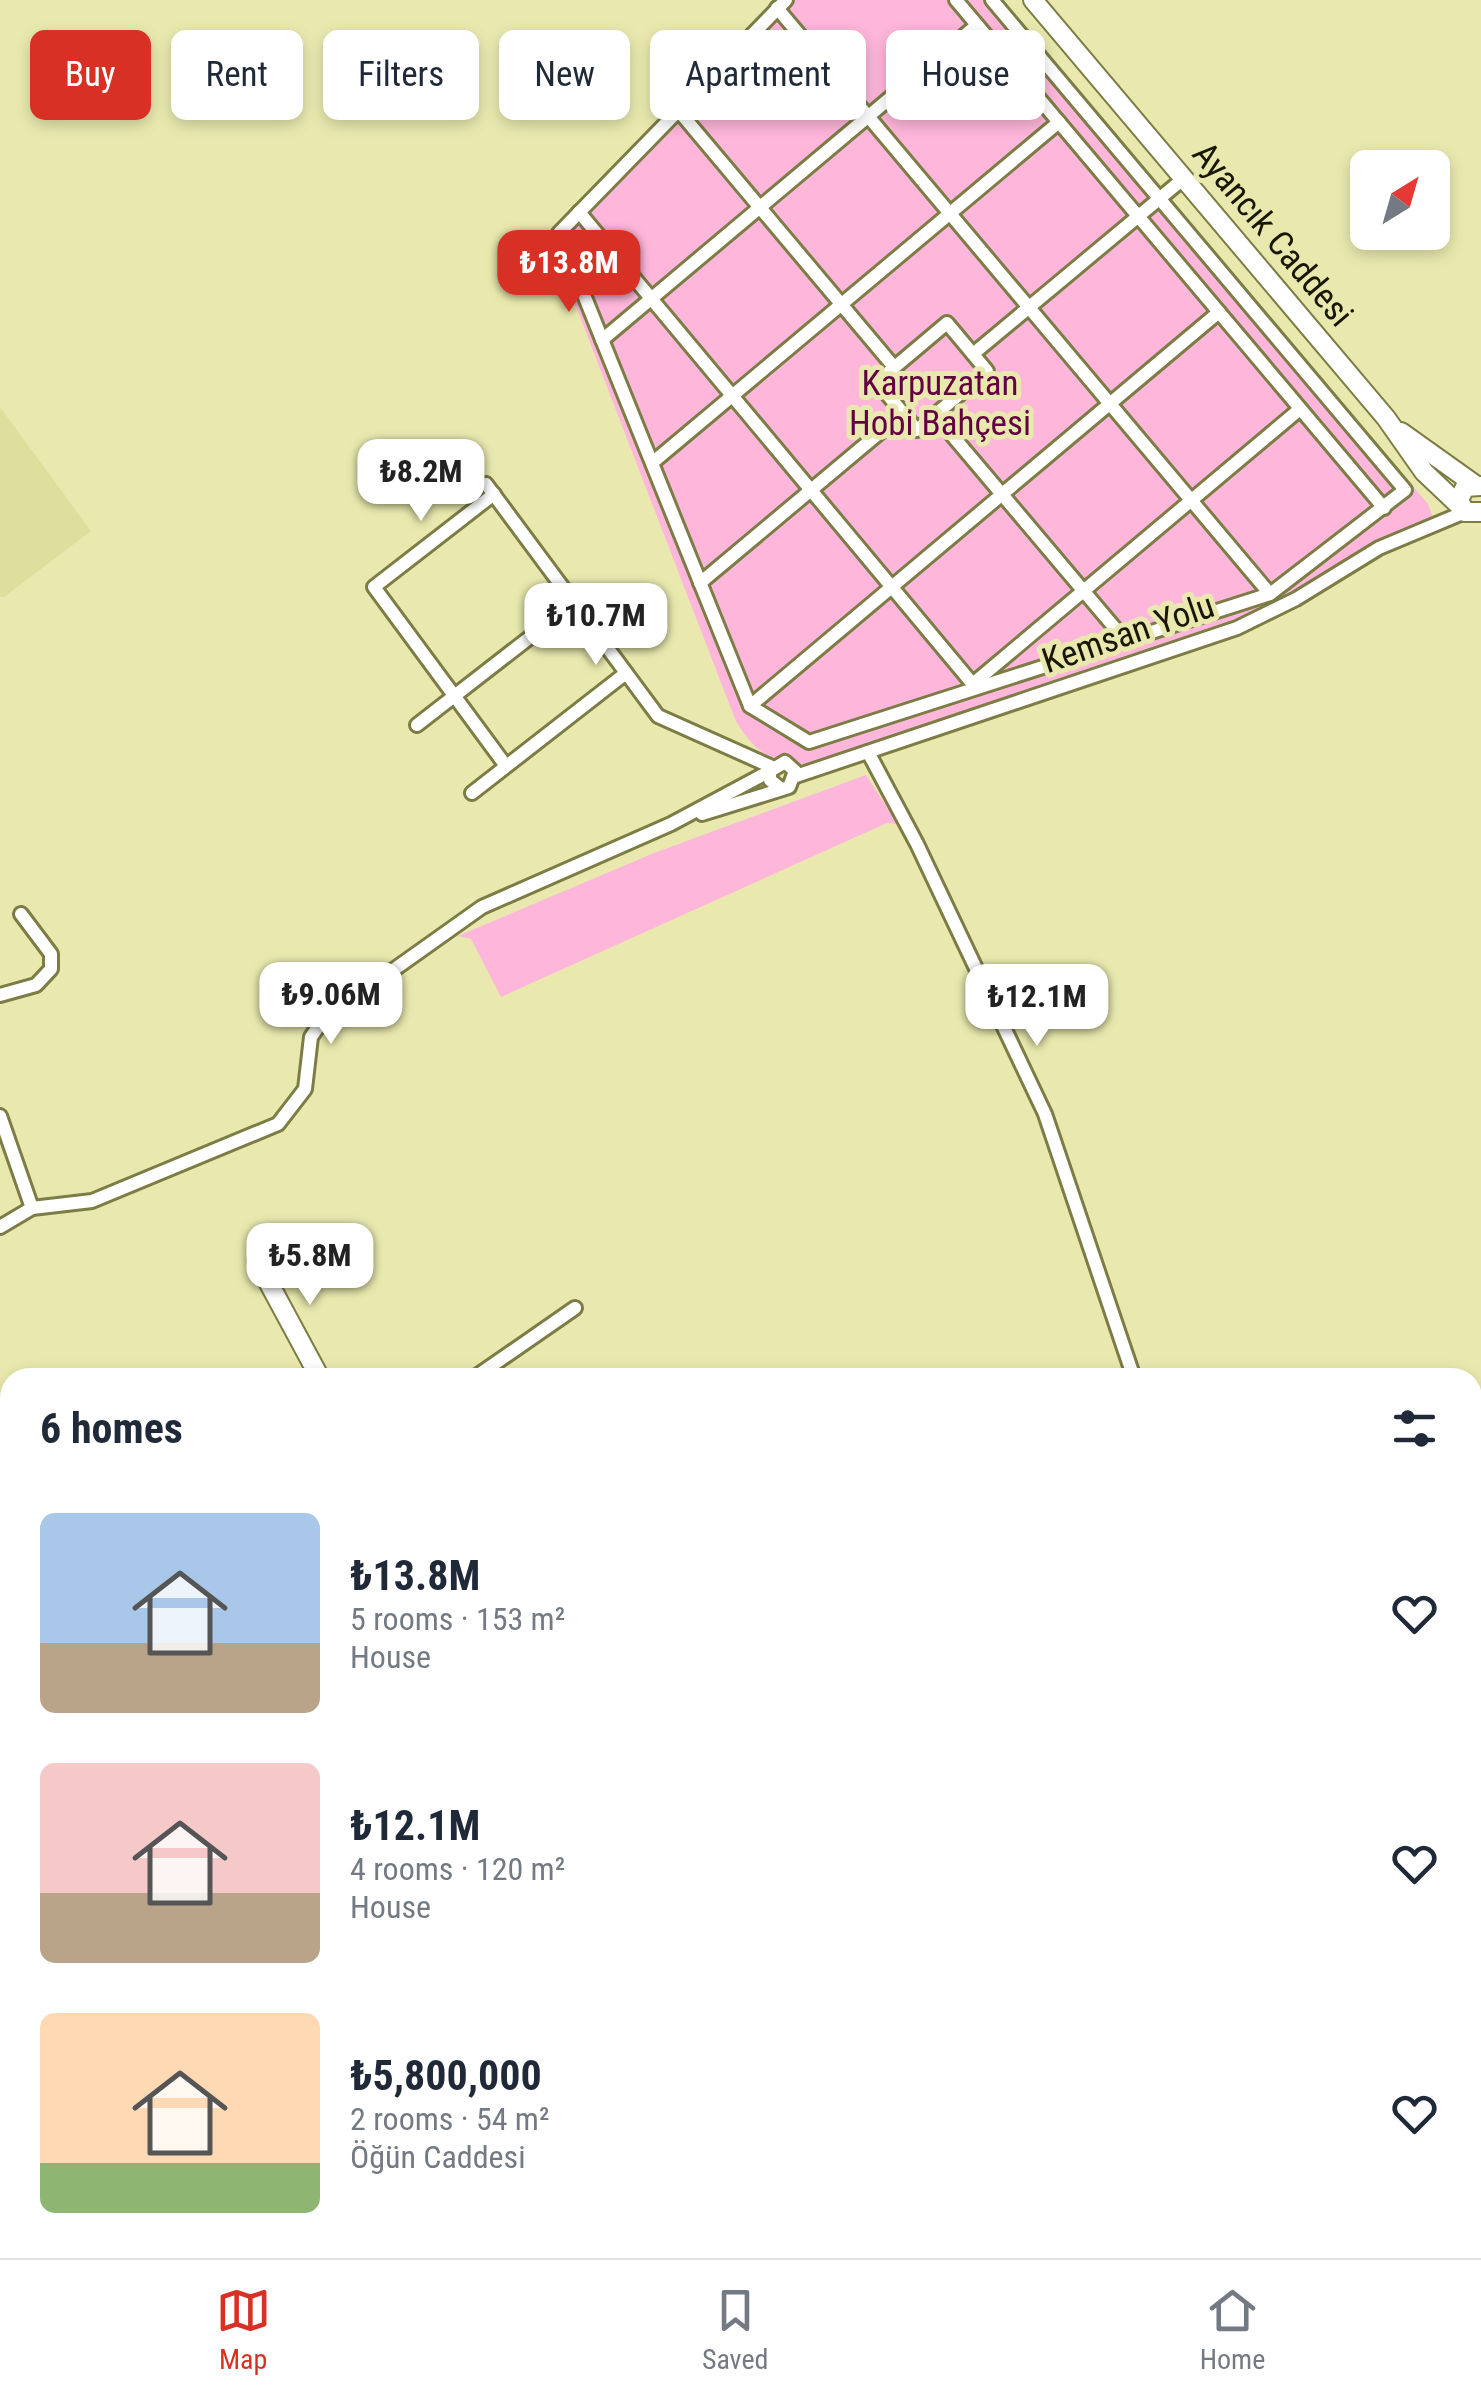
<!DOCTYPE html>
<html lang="en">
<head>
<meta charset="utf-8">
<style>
	:root { --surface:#fff; --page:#f2f2f3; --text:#1f2937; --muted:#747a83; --line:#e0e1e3; --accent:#d93025 }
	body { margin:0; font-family:"Roboto Condensed",sans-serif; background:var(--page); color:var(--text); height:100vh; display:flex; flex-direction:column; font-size:38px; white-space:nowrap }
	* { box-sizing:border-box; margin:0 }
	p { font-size:32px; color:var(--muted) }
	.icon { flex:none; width:55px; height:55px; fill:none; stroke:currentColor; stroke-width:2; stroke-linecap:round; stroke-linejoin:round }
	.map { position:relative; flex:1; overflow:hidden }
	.sheet { position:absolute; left:0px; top:1368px; width:1482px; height:892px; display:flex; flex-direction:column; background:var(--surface); border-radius:30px 30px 0 0; box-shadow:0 5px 15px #0003 }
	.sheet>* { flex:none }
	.banner { position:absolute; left:30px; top:30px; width:1422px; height:90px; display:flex; gap:20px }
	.needle { width:65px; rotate:37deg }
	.fabs { position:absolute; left:1350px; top:150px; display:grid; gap:20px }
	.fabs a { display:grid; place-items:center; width:100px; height:100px; border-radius:15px; background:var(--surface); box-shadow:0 5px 15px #0003; font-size:50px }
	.price { position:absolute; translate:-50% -85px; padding:0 22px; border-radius:20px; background:#fff; color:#222; font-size:32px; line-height:65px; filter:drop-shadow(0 2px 5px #0008) }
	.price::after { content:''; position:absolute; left:50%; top:60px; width:30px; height:22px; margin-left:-15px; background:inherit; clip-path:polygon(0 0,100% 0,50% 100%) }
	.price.active { background:var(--accent); color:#fff }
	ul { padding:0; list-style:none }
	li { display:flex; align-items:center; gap:30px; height:250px; padding:0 40px }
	li span { display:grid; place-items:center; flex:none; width:280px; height:200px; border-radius:15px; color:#555 }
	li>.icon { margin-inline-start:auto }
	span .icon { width:120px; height:120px; fill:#fffc; stroke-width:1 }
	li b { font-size:42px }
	h2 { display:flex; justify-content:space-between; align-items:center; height:120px; padding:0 40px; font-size:42px }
	.pill { padding:0 35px; border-radius:15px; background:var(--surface); box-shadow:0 5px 15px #0003; font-size:35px; line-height:90px }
	.pill.active { background:var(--accent); color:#fff }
	.dock { display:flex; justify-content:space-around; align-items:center; height:140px; border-top:2px solid var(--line); background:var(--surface); font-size:28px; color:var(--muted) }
	.dock a { display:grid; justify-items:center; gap:5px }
	.dock .active { color:var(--accent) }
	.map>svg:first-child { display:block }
	.built { fill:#dfdf9d }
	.green { fill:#feb6da }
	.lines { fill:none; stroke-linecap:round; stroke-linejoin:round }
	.street-casing { stroke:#7c7c45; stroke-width:18 }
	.secondary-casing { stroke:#7c7c45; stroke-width:22 }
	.street { stroke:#fff; stroke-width:12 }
	.secondary { stroke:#fff; stroke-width:18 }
	.labels { text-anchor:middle; stroke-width:10; stroke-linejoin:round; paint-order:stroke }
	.street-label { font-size:35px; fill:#181703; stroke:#e9e9af }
	.park-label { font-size:35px; fill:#630042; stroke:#e9e9af }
</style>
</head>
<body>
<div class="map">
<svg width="1481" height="2258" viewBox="0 0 1481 2258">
	<rect width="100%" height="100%" fill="#e9e9af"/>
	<polygon class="built" points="0,407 91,531 4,597 0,597"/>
	<g class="green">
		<path d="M791 0H999L1428 504 1435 523 1284 611 829 761C784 771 757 759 735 719L552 244Z"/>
		<polygon points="866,775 898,824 887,823 501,997 471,939 458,936 654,853"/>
	</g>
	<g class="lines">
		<g class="street-casing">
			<g id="street">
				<polyline points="786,0 559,233 750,706 809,742 1270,594 1405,490 992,0"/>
				<polyline points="956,0 1384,508"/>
				<polyline points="777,8 1270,594"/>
				<polyline points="678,110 894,367"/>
				<polyline points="579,212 976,688"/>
				<polygon points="947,323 987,371 917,430 877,382"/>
				<polyline points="602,340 977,25"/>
				<polyline points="973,354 1183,179"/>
				<polyline points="935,415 1125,640"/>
				<polyline points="652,463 1059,122"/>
				<polyline points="486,484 658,716 772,767"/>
				<polyline points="494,494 374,587 506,766"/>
				<polyline points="700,583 903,413"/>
				<polyline points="975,682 1300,409"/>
				<polyline points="750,706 1219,312"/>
				<polyline points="417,725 574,603"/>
				<polyline points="868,752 917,844 1045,1114 1134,1378"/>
				<polyline points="796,776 1237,628 1296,599 1379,548 1465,512"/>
				<polyline points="472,793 626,673"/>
				<polyline points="702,814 789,787 795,771 785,762 770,771 770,780 780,788"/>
				<polyline points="0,995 36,985 51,969 51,954 21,914"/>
				<polyline points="0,1116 32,1208"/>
				<polyline points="0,1227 32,1208 92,1201 278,1124 305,1089 311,1037 323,1020 482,907 671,824 770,771"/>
				<polyline points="474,1378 575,1308"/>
				<polyline points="0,1427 10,1443"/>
				<polyline points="1472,1543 1481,1533"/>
				<polyline points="0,1588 10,1583"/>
				<polyline points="1472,1598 1481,1605"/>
				<polyline points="1472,1644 1481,1633"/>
				<polyline points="1472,1799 1481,1819"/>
				<polyline points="0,1814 10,1808"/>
				<polyline points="0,1949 2,1948"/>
				<polyline points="1472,2072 1481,2063"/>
				<polyline points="0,2088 10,2084"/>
				<polyline points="1472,2212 1481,2223"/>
				<polyline points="88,2250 94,2258"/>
				<polyline points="999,2258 1025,2250"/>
				<polyline points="1309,2258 1318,2250"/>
			</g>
		</g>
		<g class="secondary-casing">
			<g id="secondary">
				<polyline points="1033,0 1386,418 1424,472 1462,508"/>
				<polyline points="1401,432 1474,484"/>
				<polyline points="1481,486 1465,487 1459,500 1465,512 1481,512"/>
				<polyline points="257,1261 320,1378"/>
				<polyline points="0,2250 10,2244"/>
				<polyline points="784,2250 788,2258"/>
			</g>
		</g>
		<use href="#street" class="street"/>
		<use href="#secondary" class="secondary"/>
	</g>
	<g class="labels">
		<g class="street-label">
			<text transform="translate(1273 234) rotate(50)" y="12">Ayancık Caddesi</text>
			<text transform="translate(1128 633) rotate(-19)" y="12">Kemsan Yolu</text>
		</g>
		<g class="park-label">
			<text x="940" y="395">Karpuzatan<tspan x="940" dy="40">Hobi Bahçesi</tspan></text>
		</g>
	</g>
</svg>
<div class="fabs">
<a><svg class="needle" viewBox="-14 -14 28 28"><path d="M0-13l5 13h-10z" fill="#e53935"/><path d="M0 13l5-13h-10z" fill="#747a83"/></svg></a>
</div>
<b class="price active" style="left:569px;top:315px">₺13.8M</b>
<b class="price" style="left:421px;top:524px">₺8.2M</b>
<b class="price" style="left:596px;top:668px">₺10.7M</b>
<b class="price" style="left:331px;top:1047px">₺9.06M</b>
<b class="price" style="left:1037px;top:1049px">₺12.1M</b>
<b class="price" style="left:310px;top:1308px">₺5.8M</b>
<div class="banner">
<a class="pill active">Buy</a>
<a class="pill">Rent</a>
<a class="pill">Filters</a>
<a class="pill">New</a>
<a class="pill">Apartment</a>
<a class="pill">House</a>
</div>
<section class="sheet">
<h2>6 homes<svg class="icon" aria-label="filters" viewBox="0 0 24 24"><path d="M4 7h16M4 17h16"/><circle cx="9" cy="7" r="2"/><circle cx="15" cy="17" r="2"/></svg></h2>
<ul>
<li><span style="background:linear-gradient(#a9c7e8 65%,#b9a48a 0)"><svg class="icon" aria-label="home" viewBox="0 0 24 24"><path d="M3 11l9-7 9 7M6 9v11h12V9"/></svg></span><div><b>₺13.8M</b><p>5 rooms · 153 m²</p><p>House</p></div><svg class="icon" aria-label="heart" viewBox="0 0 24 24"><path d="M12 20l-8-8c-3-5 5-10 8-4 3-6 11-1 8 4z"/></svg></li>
<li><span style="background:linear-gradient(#f6c9c9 65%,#b9a48a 0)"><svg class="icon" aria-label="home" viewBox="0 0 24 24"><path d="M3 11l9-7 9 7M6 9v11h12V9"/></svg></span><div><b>₺12.1M</b><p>4 rooms · 120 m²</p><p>House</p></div><svg class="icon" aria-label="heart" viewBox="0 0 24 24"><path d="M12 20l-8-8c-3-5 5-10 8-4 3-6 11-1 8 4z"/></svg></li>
<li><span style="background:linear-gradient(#ffd9b3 75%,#8fb573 0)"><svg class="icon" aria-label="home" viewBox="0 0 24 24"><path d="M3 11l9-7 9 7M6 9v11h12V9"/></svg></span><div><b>₺5,800,000</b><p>2 rooms · 54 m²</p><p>Öğün Caddesi</p></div><svg class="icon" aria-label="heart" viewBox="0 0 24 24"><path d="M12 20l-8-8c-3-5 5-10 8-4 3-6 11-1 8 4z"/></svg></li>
</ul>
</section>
</div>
<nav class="dock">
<a class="active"><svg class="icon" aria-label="map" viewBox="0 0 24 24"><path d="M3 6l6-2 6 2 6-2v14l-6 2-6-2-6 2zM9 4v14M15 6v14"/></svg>Map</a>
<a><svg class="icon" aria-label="saved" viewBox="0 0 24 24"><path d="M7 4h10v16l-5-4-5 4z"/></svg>Saved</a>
<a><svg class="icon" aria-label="home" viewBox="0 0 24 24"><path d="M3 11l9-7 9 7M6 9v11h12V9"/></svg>Home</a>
</nav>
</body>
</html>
